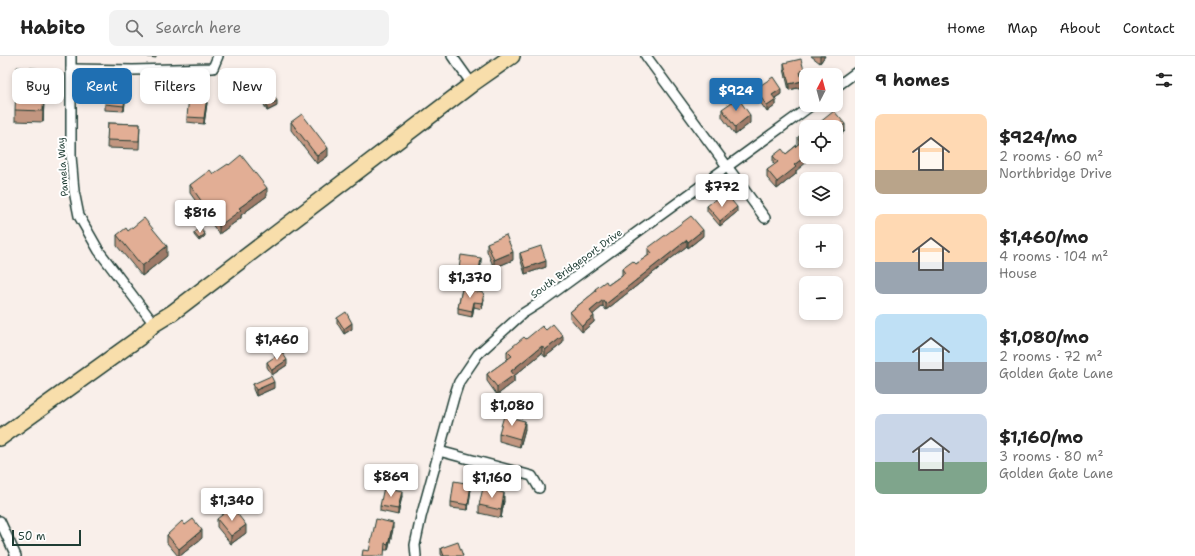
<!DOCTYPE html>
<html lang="en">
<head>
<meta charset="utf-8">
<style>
	:root { --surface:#fff; --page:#f2f2f2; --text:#222; --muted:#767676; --line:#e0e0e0; --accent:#1f6fb2 }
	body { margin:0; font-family:"Shantell Sans",sans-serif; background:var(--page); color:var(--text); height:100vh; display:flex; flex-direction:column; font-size:15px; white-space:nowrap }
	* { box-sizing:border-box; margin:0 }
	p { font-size:13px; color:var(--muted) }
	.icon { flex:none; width:22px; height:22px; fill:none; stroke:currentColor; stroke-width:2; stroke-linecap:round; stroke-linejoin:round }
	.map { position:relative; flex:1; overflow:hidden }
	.side { display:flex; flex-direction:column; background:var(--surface); width:340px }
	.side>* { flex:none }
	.top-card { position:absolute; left:12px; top:12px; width:380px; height:36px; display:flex; gap:8px }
	.needle { width:26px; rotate:6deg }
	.controls { position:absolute; left:799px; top:12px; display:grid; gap:8px }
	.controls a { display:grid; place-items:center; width:44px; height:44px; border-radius:8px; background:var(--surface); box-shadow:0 2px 6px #0003; font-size:20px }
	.scale { position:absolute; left:12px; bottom:10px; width:69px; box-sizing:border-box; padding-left:4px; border:2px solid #1f3d34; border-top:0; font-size:11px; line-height:14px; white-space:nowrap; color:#1f3d34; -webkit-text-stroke:3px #fff; paint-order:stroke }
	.price { position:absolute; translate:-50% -34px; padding:0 9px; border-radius:4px; background:#fff; color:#222; font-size:13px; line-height:26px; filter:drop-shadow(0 1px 2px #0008) }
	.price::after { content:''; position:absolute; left:50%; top:24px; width:12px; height:9px; margin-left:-6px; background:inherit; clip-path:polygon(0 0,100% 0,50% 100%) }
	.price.active { background:var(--accent); color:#fff }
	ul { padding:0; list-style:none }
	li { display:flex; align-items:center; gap:12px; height:100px; padding:0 20px }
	li span { display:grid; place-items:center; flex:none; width:112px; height:80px; border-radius:8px; color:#555 }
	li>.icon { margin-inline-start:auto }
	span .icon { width:48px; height:48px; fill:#fffc; stroke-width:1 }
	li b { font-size:17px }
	h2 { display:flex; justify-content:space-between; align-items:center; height:48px; padding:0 20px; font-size:17px }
	.tag { padding:0 14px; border-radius:8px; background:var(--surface); box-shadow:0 2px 6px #0003; font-size:14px; line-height:36px }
	.tag.active { background:var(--accent); color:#fff }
	header { display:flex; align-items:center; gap:24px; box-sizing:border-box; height:56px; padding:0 20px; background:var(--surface); border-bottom:1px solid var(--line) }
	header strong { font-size:19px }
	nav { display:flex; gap:22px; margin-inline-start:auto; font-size:14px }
	.search { width:280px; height:36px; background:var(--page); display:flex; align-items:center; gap:10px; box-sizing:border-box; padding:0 14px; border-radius:8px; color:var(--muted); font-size:15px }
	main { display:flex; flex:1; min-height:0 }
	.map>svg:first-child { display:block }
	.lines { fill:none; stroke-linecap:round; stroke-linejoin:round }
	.minor-casing { stroke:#1f3d34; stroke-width:12 }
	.trunk-casing { stroke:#1f3d34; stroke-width:18 }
	.minor { stroke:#fff; stroke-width:9 }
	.trunk { stroke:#f8deab; stroke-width:15 }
	.wall { fill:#c29680; stroke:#1f3d34 }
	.shaded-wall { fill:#9e7a68; stroke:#1f3d34 }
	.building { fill:#e2ae95; stroke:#1f3d34 }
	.labels { text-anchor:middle; stroke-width:4; stroke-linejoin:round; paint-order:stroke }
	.street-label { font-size:10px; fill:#1f3d34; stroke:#fff }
</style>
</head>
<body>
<header>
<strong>Habito</strong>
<div class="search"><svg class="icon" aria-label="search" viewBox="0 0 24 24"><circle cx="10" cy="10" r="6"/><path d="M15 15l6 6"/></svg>Search here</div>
<nav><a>Home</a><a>Map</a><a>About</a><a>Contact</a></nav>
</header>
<main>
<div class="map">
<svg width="855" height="500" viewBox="0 0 855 500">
	<rect width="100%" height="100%" fill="#f9efea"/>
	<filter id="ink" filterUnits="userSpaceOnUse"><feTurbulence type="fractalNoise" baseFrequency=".025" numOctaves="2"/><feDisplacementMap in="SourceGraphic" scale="8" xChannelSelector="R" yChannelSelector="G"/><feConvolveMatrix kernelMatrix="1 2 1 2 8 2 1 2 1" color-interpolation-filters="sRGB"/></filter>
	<g filter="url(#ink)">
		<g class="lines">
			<g class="minor-casing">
				<g id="minor">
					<polyline points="71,0 71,100 74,135 79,160 99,195 154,268"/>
					<polyline points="452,0 472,28"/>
					<polyline points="646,0 765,162"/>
					<polyline points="71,13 133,14 213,12 218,0"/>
					<polyline points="836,31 855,17"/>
					<polyline points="439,395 532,420 539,432"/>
					<polyline points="0,465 16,500"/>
					<polyline points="416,500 415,489 421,461 454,341 459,326 478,298 522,258 541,246 812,49"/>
				</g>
			</g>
			<g class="trunk-casing">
				<polyline id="trunk" points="0,382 139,282 154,268 172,257 472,28 512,0"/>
			</g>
			<use href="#minor" class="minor"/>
			<use href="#trunk" class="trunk"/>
		</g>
		<g class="wall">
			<polygon points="148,0 156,0 156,2 148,1"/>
			<polygon points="811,0 825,0 820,7"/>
			<polygon points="784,7 804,20 801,20 802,31 789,34 784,13"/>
			<polygon points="45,23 43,66 15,65 15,54"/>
			<polygon points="258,32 277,50 267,55 258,36"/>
			<polygon points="755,33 781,38 775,42 776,49 767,56 755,39"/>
			<polygon points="126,38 124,55 105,54 105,48"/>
			<polygon points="207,47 204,68 187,66 187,61"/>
			<polygon points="722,53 750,67 735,79 722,61"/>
			<polygon points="291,66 328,100 317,108 291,74"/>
			<polygon points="108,67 140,68 139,93 107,92"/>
			<polygon points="806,75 796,115 796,118 777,133 767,122 767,114 775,109 773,107 773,100 786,98 798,88 798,81"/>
			<polygon points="213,118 267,140 241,159 241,162 219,178 190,137 190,129"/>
			<polygon points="720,146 737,156 720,170 707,155 707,150"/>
			<polygon points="128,175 167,200 142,220 117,190 117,179"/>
			<polygon points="194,177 205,180 199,185 194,179"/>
			<polygon points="703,180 688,192 687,190 606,254 603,250 593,258 594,266 582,276 570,262 570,256 595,236 595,233 608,229 622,219 622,213 636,208 649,199 648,198 648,192"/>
			<polygon points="487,187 513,204 494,212 487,195"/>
			<polygon points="520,197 546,211 525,218 520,202"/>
			<polygon points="481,208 479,221 470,219 469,226 458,224 458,219"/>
			<polygon points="462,233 484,243 482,253 474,251 472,261 458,258 458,252"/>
			<polygon points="337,262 352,273 344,278 337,267"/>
			<polygon points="546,274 563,287 545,301 542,297 514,320 514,326 497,339 487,325 487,318 508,303 507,302 507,295 526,283"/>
			<polygon points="267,306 287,309 272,319 267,311"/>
			<polygon points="253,328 274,332 256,340 253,333"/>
			<polygon points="525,373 520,391 499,385 499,377"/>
			<polygon points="471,433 468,454 451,452 451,446"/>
			<polygon points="402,440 398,459 380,455 380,450"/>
			<polygon points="504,445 501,462 479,457 479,449"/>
			<polygon points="217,463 246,477 231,488 217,471"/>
			<polygon points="185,469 202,482 180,500 178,500 167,487 167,479"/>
			<polygon points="393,473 388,494 385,494 369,495"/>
			<polygon points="441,492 463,500 442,500 441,498"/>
		</g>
		<g class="shaded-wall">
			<polygon points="820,0 825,0 820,7"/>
			<polygon points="45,13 45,23 43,66 43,55"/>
			<polygon points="804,14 804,20 800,21 800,15"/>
			<polygon points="802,25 802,31 789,34 789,28"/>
			<polygon points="126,32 126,38 124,55 124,50"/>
			<polygon points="781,33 781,38 772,44 772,39"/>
			<polygon points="207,41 207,47 204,68 204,62"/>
			<polygon points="776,44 776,49 767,56 767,50"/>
			<polygon points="277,45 277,50 267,55 267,50"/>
			<polygon points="750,59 750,67 735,79 735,71"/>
			<polygon points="845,68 845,75 836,83 836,75"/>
			<polygon points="328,92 328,100 317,108 317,100"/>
			<polygon points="806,100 806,101 813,101 796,115 796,118 777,133 777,126 794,109"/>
			<polygon points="267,132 267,140 241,159 241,162 219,178 219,170 239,152"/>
			<polygon points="737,151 737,156 720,170 720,165"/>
			<polygon points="703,174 703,180 688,192 688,186"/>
			<polygon points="205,178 205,180 199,185 199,183"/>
			<polygon points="687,184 687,190 606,254 606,248"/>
			<polygon points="167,190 167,200 142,220 142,210"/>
			<polygon points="513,196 513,204 494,212 494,204"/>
			<polygon points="481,202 481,208 479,221 479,215"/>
			<polygon points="546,205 546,211 525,218 525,212"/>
			<polygon points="484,237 484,243 482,253 482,247"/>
			<polygon points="603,244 603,250 590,261 590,255"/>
			<polygon points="474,246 474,251 472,261 472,255"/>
			<polygon points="594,260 594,266 582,276 582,270"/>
			<polygon points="352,267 352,273 344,278 344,273"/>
			<polygon points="563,280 563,287 545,301 545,294"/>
			<polygon points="542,290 542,297 514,320 514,326 497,339 497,331 511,315"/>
			<polygon points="287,304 287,309 272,319 272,314"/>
			<polygon points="274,326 274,332 256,340 256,334"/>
			<polygon points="525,365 525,373 520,391 520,383"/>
			<polygon points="471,428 471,433 468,454 468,449"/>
			<polygon points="402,435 402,440 398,459 398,453"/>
			<polygon points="504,437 504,445 501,462 501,454"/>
			<polygon points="393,467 393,473 388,494 388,488"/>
			<polygon points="246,469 246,477 231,488 231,480"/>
			<polygon points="202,474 202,482 180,500 179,500 179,493"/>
		</g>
		<g class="building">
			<polygon points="801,3 804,14 800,15 802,25 789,28 784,7"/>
			<polygon points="17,11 45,13 43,55 15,54"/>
			<polygon points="773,21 781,33 772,39 776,44 767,50 755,33"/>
			<polygon points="267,25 277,45 267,50 258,32"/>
			<polygon points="107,30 126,32 124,50 105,48"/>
			<polygon points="189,40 207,41 204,62 187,61"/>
			<polygon points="738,42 750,59 735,71 722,53"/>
			<polygon points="834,55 845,68 836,75 836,71 814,71"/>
			<polygon points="302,58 328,92 317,100 291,66"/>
			<polygon points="108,67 140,68 139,85 107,84"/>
			<polygon points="806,75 806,100 794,109 796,111 777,126 767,114 778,106 773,100 782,93 786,98 801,86 798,81"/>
			<polygon points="241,99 267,132 239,152 241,154 219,170 190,129 210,114 213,118 228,108 229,109"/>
			<polygon points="728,140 737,151 720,165 707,150 717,142 720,146"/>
			<polygon points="691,160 703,174 688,186 687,184 606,248 603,244 590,255 594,260 582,270 570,256 596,235 595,233 606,225 608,229 625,217 622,213 633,205 636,208 652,197 648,192"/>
			<polygon points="144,162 167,190 142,210 117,179 126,172 128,175"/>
			<polygon points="200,172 205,178 199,183 194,177"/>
			<polygon points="506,179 513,196 494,204 487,187"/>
			<polygon points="541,190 546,205 525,212 520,197"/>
			<polygon points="461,199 481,202 479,215 470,214 469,220 458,219"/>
			<polygon points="462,233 484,237 482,247 474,246 472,255 458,252"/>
			<polygon points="346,256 352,267 344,273 337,262"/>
			<polygon points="553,268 563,280 545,294 542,290 511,315 514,319 497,331 487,318 512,300 507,295 524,281 526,283 542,270 546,274"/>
			<polygon points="282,296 287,304 272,314 267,306"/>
			<polygon points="271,320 274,326 256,334 253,328"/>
			<polygon points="504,360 525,365 520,383 499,377"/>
			<polygon points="454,425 471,428 468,449 451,446"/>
			<polygon points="384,431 402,435 398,453 380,450"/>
			<polygon points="483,432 504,437 501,454 479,449"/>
			<polygon points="232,451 246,469 231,480 217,463"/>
			<polygon points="193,463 202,474 179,493 167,479 182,465 185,469"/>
			<polygon points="376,463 393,467 388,488 385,487 384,500 362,500 363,494 369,495"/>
			<polygon points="458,486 463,500 444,500 441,492"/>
		</g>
	</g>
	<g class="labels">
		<g class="street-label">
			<text transform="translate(62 111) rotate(-94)" y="4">Pamela Way</text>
			<text transform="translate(576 207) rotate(-36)" y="4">South Bridgeport Drive</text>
		</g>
	</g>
</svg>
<div class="controls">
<a><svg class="needle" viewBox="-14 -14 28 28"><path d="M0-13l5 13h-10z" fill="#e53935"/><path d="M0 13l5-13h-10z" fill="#767676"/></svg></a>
<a><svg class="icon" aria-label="locate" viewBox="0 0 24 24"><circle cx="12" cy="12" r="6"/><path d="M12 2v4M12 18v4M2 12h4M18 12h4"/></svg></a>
<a><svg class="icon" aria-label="layers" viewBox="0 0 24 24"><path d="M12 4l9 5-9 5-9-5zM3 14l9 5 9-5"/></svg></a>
<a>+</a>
<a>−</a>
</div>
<div class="scale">50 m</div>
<b class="price active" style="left:736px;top:56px">$924</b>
<b class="price" style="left:722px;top:152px">$772</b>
<b class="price" style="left:200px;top:178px">$816</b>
<b class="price" style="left:470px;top:243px">$1,370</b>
<b class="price" style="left:277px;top:305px">$1,460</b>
<b class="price" style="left:512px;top:371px">$1,080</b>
<b class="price" style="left:391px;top:442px">$869</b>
<b class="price" style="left:492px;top:443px">$1,160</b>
<b class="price" style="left:232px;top:466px">$1,340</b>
<div class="top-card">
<a class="tag">Buy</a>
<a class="tag active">Rent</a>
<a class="tag">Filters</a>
<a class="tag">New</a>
</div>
</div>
<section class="side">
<h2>9 homes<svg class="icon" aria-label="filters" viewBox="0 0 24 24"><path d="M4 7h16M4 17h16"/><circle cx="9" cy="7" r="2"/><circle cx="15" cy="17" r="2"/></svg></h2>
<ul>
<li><span style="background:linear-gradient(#ffd9b3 70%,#b9a48a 0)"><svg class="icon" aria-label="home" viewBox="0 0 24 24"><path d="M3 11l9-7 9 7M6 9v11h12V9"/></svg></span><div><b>$924/mo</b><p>2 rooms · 60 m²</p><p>Northbridge Drive</p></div></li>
<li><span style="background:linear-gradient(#ffd9b3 60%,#9aa5b1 0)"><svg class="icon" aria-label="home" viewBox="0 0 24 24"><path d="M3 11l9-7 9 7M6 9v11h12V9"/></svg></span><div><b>$1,460/mo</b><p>4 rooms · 104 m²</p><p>House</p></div></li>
<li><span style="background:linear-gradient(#bfe0f5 60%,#9aa5b1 0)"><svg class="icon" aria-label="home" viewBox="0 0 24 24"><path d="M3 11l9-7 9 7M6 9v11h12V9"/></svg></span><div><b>$1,080/mo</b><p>2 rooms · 72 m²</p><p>Golden Gate Lane</p></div></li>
<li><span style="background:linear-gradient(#c9d6e8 60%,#7fa58c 0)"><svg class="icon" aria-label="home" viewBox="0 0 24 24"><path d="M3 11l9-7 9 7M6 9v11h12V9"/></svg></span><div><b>$1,160/mo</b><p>3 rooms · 80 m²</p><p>Golden Gate Lane</p></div></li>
</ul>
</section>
</main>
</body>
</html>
